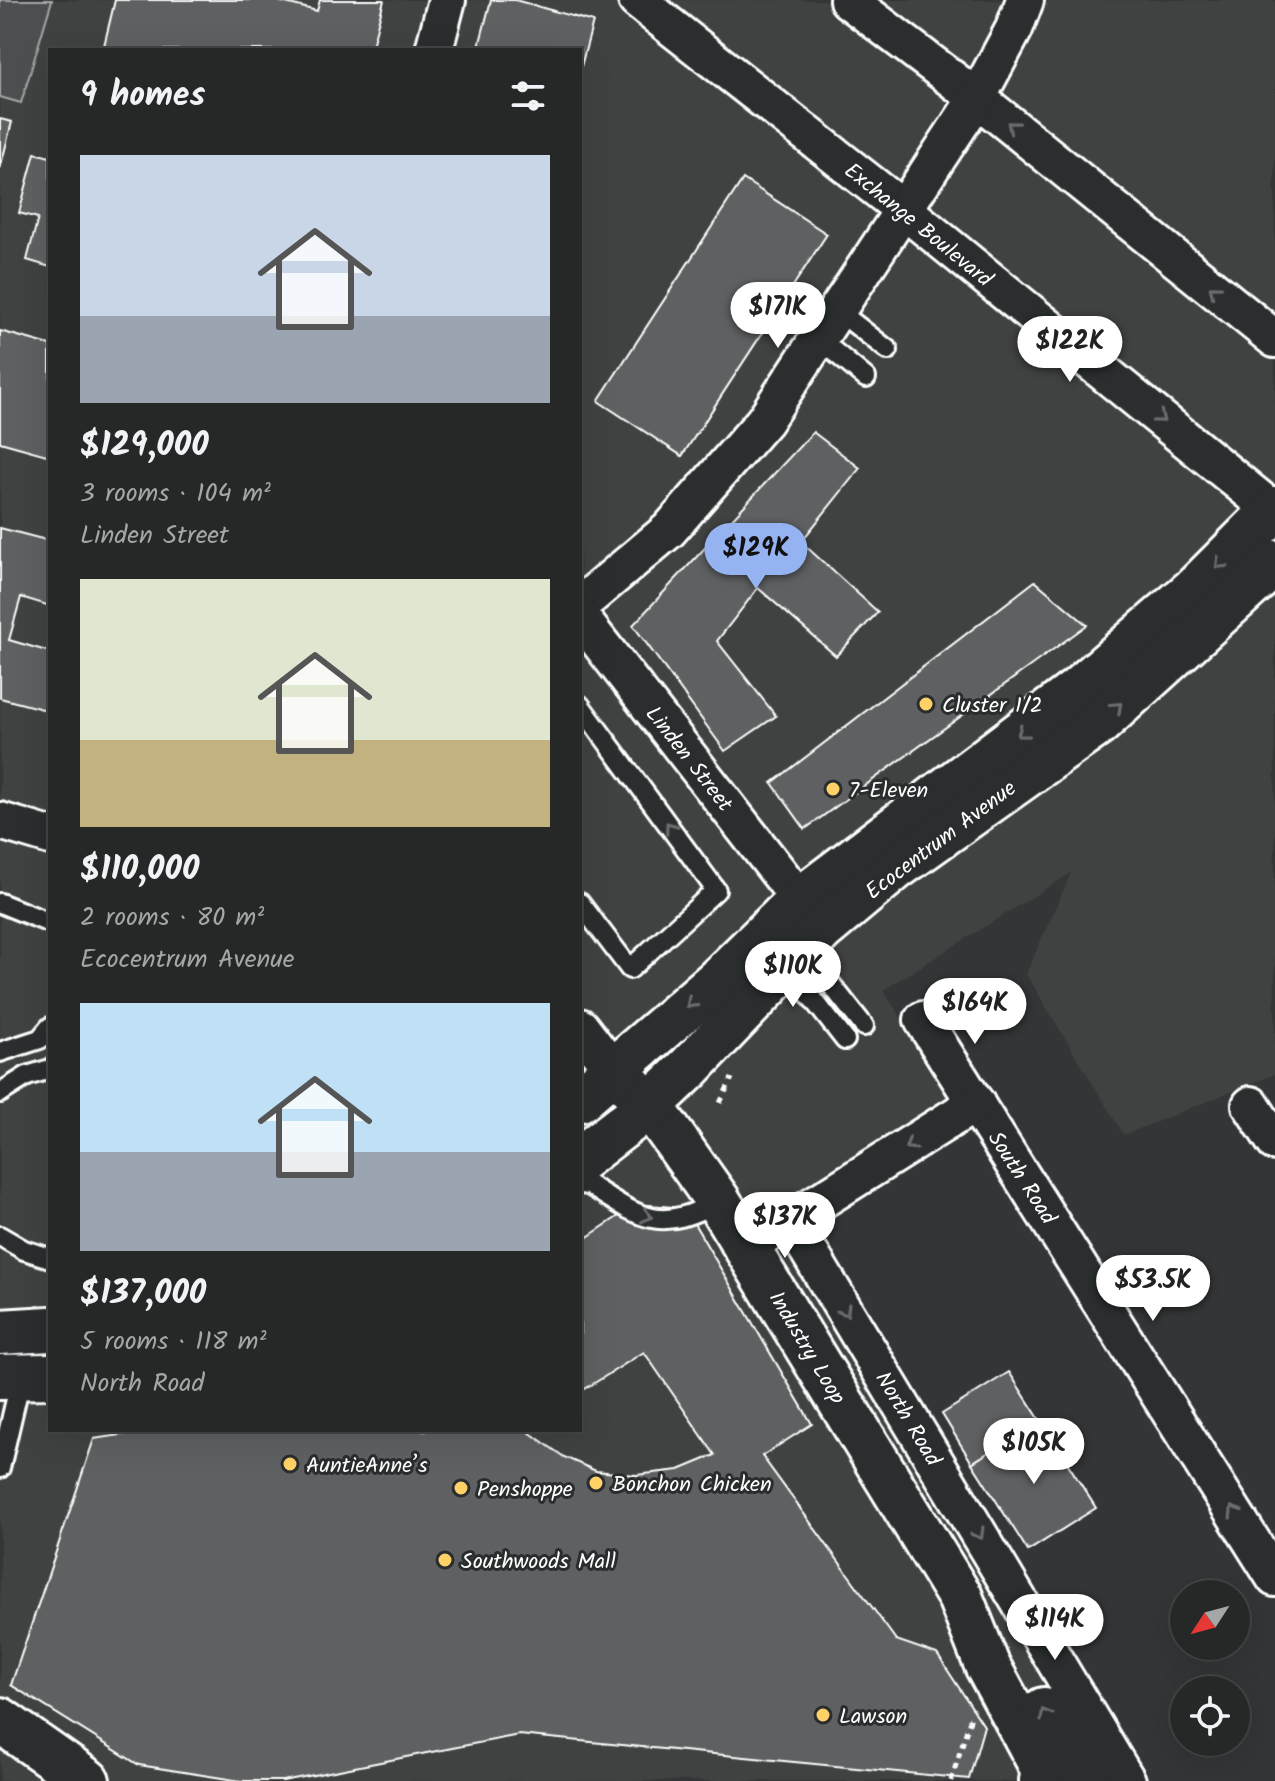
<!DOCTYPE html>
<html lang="en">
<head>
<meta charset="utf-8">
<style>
	:root { --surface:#262828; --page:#2e3030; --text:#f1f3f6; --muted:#a4a6a8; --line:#424445; --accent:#95b2f1 }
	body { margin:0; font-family:Kalam,sans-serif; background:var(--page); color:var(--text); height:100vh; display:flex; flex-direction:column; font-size:30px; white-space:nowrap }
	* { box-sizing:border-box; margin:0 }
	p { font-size:26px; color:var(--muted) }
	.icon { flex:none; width:44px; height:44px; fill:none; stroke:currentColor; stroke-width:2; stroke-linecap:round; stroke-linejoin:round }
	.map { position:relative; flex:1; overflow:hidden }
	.drawer { position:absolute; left:48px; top:48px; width:534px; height:1384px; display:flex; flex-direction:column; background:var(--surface); border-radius:0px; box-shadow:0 8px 32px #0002,0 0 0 2px var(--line) }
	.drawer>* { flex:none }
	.needle { width:52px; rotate:234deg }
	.tools { position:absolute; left:1170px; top:1580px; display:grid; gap:16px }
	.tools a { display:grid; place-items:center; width:80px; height:80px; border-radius:50%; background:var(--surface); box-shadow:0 8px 32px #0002,0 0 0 2px var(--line); font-size:40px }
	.price { position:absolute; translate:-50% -68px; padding:0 18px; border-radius:28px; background:#fff; color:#222; font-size:26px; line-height:52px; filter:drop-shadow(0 2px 4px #0008) }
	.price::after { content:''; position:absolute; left:50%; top:48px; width:24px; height:18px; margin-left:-12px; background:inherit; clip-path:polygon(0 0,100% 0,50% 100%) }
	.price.current { background:var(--accent); color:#111 }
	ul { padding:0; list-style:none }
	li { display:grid; align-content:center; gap:16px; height:424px; padding:0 32px }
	li span { display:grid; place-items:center; height:248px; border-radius:0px; color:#555 }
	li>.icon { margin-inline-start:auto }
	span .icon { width:144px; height:144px; fill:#fffc; stroke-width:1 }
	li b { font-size:34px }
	h2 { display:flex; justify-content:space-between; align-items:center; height:96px; padding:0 32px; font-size:34px }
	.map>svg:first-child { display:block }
	.built { fill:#404243; fill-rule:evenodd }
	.green { fill:#4c4f50; stroke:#a6a7a8; stroke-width:2 }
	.building { fill:#5f6162; stroke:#fff; stroke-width:2 }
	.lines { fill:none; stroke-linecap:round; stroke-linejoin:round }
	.service-casing { stroke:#fff; stroke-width:24 }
	.minor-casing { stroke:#fff; stroke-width:42 }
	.tertiary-casing { stroke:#fff; stroke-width:50 }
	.secondary-casing { stroke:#fff; stroke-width:50 }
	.path { stroke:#fff; stroke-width:5; stroke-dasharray:6 6; stroke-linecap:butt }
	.service { stroke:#2a2d2e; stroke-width:18 }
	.minor { stroke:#2a2d2e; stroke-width:36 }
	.tertiary { stroke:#2a2d2e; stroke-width:44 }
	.secondary { stroke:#2a2d2e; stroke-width:44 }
	.oneway { stroke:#6a6c6d }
	.poi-dot { fill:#ffd166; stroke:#2a2d2e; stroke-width:3 }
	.labels { text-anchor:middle; stroke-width:6; stroke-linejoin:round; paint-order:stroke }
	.street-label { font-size:22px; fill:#fff; stroke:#2a2d2e }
	.poi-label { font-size:22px; fill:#fff; stroke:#2a2d2e; text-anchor:start }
</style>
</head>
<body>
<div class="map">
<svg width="1275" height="1781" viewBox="0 0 1275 1781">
	<rect width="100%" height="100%" fill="#333536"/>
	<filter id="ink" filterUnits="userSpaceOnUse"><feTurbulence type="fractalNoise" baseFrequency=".0125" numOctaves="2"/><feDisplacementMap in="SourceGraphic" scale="16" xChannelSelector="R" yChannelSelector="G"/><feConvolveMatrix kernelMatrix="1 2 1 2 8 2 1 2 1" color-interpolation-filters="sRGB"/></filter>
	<g filter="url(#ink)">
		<path class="built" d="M0 0H1275V1074L1124 1135 1026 974 1071 873 883 990 953 1097 767 1215 1108 1781H0ZM50 50H580V1430H50Z"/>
		<polygon class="green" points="0,0 52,0 21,103 0,97"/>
		<g class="building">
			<polygon points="115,0 274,0 317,11 320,0 384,0 371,50 103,50"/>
			<polygon points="491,0 515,0 593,22 580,70 580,50 478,50"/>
			<polygon points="0,119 12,122 0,169"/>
			<polygon points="35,153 50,157 50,267 27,260 38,218 19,213"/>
			<polygon points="743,179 827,234 682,456 598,401"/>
			<polygon points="0,331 50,345 50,456 0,442"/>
			<polygon points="813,432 860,468 801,542 878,612 836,656 758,588 717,641 776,716 725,751 633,625"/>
			<polygon points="0,528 50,541 50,606 21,597 9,640 50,652 50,711 0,698"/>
			<polygon points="1035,581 1087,625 805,829 772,783"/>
			<polygon points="637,1204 685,1208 812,1424 762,1456 896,1640 937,1654 984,1726 969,1779 519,1735 283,1781 241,1781 139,1765 11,1685 94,1439 152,1430 526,1430 564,1457 596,1471 636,1475 679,1470 715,1455 644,1352 580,1392 580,1242"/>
			<polygon points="1009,1372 1040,1420 972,1463 942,1414"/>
			<polygon points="1040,1420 1096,1508 1028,1551 972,1463"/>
		</g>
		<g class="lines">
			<g class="service-casing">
				<g id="service">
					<polyline points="838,311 888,350"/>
					<polyline points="820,340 866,378"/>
					<polyline points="580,705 716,890 630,969 580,903"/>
					<polyline points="0,903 50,923"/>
					<polyline points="803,949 864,1026"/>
					<polyline points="787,966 845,1040"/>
					<polyline points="0,1052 40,1039 50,1027"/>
					<polyline points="0,1093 27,1076 50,1069"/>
					<path d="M580 1184 589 1185C641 1218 659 1234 718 1201"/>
					<polyline points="0,1236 24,1250 50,1258"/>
					<polyline points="0,1468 21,1378"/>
				</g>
			</g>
			<g class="minor-casing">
				<g id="minor">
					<polyline points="637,0 904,210 1274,511"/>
					<polyline points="848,0 977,98 1275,339"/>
					<polyline points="434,50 447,0"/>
					<polyline points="580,605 669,530 764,421 977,98 1014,29 1025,0"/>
					<polyline points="580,617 800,900"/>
					<polyline points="0,821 50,836"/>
					<polyline points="923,1020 1275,1578"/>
					<polyline points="580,1027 613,1070"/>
					<polyline points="1251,1105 1275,1142"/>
					<polyline points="790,1220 1127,1781"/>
					<polyline points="747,1247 976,1103"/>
				</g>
			</g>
			<g class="tertiary-casing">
				<g id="tertiary">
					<polyline points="630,1086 650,1105 718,1201 960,1597 987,1665 1044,1770 1042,1781"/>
					<polyline points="580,1099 717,981 800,900 1078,690 1195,589 1275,509"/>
					<polyline points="580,1159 650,1105 690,1067 822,929 895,868 1099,723 1275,563"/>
					<polyline points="0,1332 50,1329"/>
					<polyline points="0,1377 50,1376"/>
					<polyline points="1044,1710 1085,1781"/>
				</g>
			</g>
			<g class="secondary-casing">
				<polyline id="secondary" points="0,1720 87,1781"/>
			</g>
			<g class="path">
				<polyline points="720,1103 732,1078"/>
				<polyline points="951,1781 972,1713"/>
			</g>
			<use href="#service" class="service"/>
			<use href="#minor" class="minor"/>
			<use href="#tertiary" class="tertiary"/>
			<use href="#secondary" class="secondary"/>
		</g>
		<defs><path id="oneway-chevron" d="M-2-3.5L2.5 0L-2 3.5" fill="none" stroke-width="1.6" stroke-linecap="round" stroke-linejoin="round" transform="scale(2)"/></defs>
		<g class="oneway">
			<use href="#oneway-chevron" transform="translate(1012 126) rotate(-141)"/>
			<use href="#oneway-chevron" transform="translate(1214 290) rotate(-141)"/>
			<use href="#oneway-chevron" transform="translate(1160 418) rotate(39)"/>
			<use href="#oneway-chevron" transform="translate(1220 564) rotate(135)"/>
			<use href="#oneway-chevron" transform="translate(1117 707) rotate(-42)"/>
			<use href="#oneway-chevron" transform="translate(1022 733) rotate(143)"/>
			<use href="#oneway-chevron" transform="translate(670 827) rotate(-126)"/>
			<use href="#oneway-chevron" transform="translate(691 1003) rotate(139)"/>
			<use href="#oneway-chevron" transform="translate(910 1145) rotate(148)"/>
			<use href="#oneway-chevron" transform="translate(647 1216) rotate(13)"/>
			<use href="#oneway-chevron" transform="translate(845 1311) rotate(59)"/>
			<use href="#oneway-chevron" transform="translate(1234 1511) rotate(-122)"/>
			<use href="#oneway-chevron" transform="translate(979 1534) rotate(59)"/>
			<use href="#oneway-chevron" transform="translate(1045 1714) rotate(-120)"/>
		</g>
	</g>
	<g class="poi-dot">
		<circle cx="926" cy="704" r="8"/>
		<circle cx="833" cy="789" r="8"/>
		<circle cx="290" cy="1464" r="8"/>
		<circle cx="596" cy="1483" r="8"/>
		<circle cx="461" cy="1488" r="8"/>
		<circle cx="445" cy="1560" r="8"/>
		<circle cx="823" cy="1715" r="8"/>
	</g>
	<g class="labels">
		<g class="street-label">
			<text transform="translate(919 224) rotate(39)" y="8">Exchange Boulevard</text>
			<text transform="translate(690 758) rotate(52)" y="8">Linden Street</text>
			<text transform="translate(940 839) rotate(-37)" y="8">Ecocentrum Avenue</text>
			<text transform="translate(1023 1177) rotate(57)" y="8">South Road</text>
			<text transform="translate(808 1347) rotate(59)" y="8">Industry Loop</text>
			<text transform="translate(909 1418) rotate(59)" y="8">North Road</text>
		</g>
		<g class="poi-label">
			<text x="942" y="712">Cluster 1/2</text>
			<text x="849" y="797">7-Eleven</text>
			<text x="306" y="1472">AuntieAnne’s</text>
			<text x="612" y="1491">Bonchon Chicken</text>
			<text x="477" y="1496">Penshoppe</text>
			<text x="461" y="1568">Southwoods Mall</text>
			<text x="839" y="1723">Lawson</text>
		</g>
	</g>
</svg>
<div class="tools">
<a><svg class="needle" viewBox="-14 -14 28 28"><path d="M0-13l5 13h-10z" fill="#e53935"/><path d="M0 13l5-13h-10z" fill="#a4a6a8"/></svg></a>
<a><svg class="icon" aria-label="locate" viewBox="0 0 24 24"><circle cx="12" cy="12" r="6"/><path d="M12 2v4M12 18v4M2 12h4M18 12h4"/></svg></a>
</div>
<b class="price" style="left:778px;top:350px">$171K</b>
<b class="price" style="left:1070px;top:384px">$122K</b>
<b class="price current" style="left:756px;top:591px">$129K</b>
<b class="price" style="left:793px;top:1009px">$110K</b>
<b class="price" style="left:975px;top:1046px">$164K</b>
<b class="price" style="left:785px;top:1260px">$137K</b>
<b class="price" style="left:1153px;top:1323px">$53.5K</b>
<b class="price" style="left:1034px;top:1486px">$105K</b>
<b class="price" style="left:1055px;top:1662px">$114K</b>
<section class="drawer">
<h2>9 homes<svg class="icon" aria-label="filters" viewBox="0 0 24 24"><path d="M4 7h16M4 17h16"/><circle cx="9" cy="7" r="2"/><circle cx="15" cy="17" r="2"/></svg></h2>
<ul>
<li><span style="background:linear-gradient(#c9d6e8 65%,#9aa5b1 0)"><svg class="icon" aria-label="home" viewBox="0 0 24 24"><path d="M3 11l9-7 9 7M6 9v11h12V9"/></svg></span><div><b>$129,000</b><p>3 rooms · 104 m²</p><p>Linden Street</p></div></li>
<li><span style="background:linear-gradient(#dfe7d0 65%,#c2b280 0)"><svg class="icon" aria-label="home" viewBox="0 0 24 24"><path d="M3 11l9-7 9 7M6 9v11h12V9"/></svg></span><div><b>$110,000</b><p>2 rooms · 80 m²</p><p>Ecocentrum Avenue</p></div></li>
<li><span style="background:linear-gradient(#bfe0f5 60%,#9aa5b1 0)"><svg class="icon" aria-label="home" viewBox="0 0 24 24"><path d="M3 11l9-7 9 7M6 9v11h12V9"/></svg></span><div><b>$137,000</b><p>5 rooms · 118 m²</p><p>North Road</p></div></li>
</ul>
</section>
</div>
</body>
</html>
